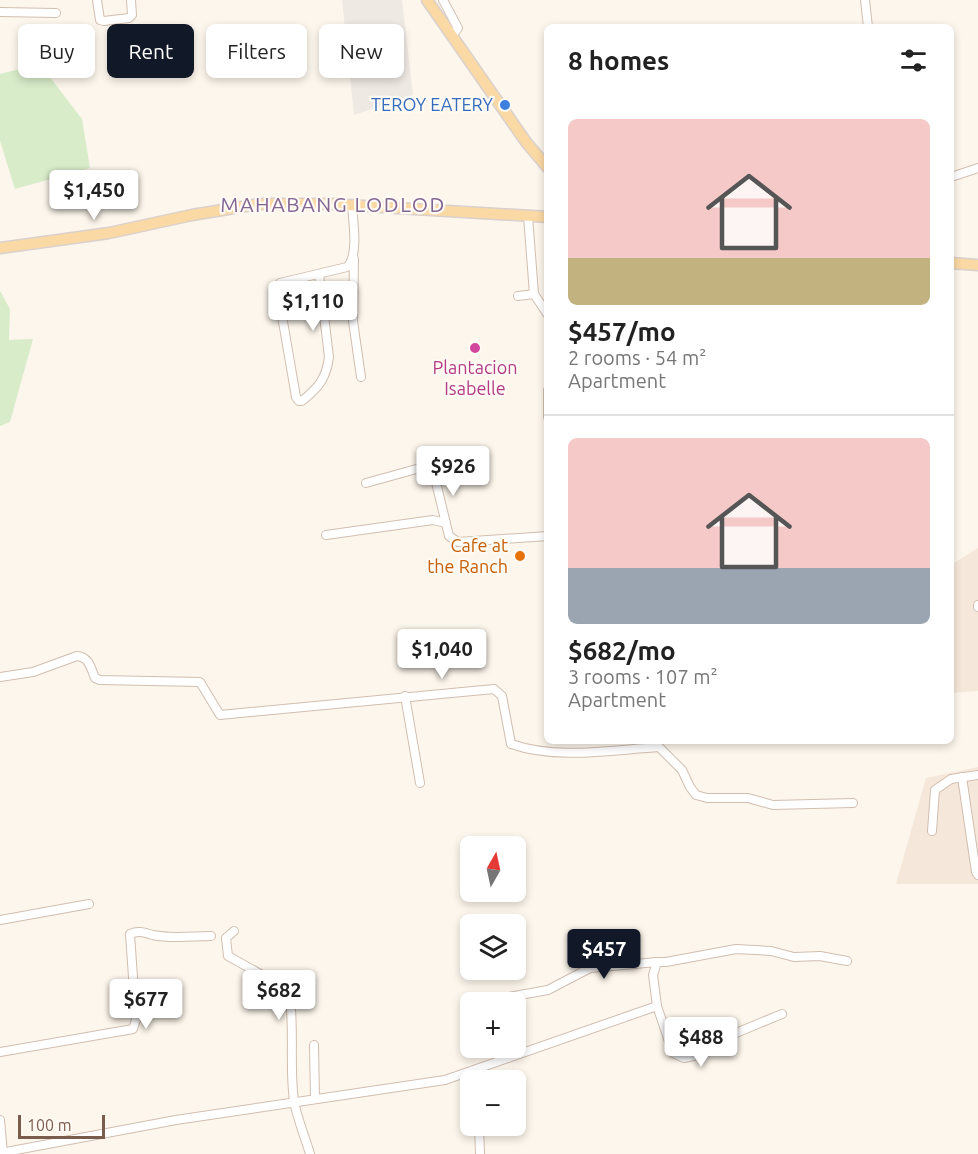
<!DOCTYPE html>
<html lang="en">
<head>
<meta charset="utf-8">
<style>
	:root { --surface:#fff; --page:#f2f2f2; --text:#222; --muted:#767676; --line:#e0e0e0; --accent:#111827 }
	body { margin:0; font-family:Ubuntu,sans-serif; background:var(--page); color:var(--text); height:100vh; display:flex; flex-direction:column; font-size:22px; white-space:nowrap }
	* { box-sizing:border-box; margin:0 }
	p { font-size:20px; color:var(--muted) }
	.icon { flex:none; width:33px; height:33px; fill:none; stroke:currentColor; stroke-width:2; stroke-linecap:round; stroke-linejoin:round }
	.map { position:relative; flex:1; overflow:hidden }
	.side { position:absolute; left:544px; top:24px; width:410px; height:720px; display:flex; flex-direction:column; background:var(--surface); border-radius:9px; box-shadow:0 3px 9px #0003 }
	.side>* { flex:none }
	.hud { position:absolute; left:18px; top:24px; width:436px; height:54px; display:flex; gap:12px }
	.needle { width:39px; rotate:9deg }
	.buttons { position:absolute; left:460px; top:836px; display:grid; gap:12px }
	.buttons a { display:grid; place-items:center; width:66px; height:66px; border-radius:9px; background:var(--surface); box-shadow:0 3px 9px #0003; font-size:30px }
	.scale { position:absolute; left:18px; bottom:15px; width:87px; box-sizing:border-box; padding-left:6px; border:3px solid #7a5c4d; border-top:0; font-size:16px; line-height:21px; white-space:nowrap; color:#7a5c4d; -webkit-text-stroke:4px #fffaf3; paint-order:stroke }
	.price { position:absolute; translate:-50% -51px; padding:0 14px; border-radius:6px; background:#fff; color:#222; font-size:20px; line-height:39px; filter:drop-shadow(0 2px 3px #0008) }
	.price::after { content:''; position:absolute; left:50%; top:36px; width:18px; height:14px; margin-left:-9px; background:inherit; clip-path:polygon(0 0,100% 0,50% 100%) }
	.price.current { background:var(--accent); color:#fff }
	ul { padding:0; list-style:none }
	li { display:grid; align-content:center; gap:12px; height:318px; padding:0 24px }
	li+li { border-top:2px solid var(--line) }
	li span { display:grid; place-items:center; height:186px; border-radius:9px; color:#555 }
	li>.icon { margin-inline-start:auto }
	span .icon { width:108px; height:108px; fill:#fffc; stroke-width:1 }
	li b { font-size:26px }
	h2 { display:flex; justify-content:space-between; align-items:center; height:72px; padding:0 24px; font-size:26px }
	.pill { padding:0 21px; border-radius:9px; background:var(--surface); box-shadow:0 3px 9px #0003; font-size:21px; line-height:54px }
	.pill.current { background:var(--accent); color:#fff }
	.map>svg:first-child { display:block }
	.residential { fill:#f5e8da }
	.industrial { fill:#efe9e4 }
	.green { fill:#d8ecc9 }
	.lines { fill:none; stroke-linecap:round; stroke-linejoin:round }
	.minor-casing { stroke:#d1beb0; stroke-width:10 }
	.major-casing { stroke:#dad1cd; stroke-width:13 }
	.minor { stroke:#fff; stroke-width:8 }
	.major { stroke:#fbd9a5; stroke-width:10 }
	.shop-dot { fill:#3f7fe0; stroke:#fffaf3; stroke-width:2 }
	.hotel-dot { fill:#d1479c; stroke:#fffaf3; stroke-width:2 }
	.food-dot { fill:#e8710a; stroke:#fffaf3; stroke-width:2 }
	.labels { text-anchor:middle; stroke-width:4.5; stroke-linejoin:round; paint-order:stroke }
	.shop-label { font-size:18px; fill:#366cbe; stroke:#fffaf3; text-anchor:end }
	.hotel-label { font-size:18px; fill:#b23c85; stroke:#fffaf3 }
	.food-label { font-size:18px; fill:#c56008; stroke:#fffaf3; text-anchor:end }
	.quarter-label { font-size:21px; letter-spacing:1.5px; fill:#846695; stroke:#fffaf3 }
</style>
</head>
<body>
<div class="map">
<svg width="978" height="1154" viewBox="0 0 978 1154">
	<rect width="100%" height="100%" fill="#fdf6ec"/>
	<g class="residential">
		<polygon points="978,548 978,691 951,693 951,565"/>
		<polygon points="978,767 978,884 896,884 926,778"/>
	</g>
	<polygon class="industrial" points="342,0 402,0 413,95 354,115"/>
	<g class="green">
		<polygon points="23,68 46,72 82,119 90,168 15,189 0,141 0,74"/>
		<polygon points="0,291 10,309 9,340 33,339 10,422 0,426"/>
	</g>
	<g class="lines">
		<g class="minor-casing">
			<g id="minor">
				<polyline points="97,0 100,20 104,21 129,18 132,15 131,0"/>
				<polyline points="443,0 458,28 452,36"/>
				<polyline points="865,0 868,27"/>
				<polyline points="0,12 56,13"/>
				<polyline points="951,177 978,168"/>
				<polyline points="528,216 534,294 548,315"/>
				<polyline points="354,259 353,321 361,377"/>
				<path d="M319 274 329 357C326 379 319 387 302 401H299L296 397 277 287 280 283 347 267C359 256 353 221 352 205"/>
				<polyline points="518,296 534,294"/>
				<polyline points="548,390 548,417"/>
				<polyline points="366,483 420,468 428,470 434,474 449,536 458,542 548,536"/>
				<polyline points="326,535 433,520 446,523"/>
				<polyline points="978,605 978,607"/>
				<path d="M0 677 33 672 77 656C89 657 91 668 95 678L100 680 200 682 220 715 494 689 502 696 511 744C557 760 611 750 659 747L682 770 690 787 696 795 707 798H748L773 805 853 803"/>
				<polyline points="405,696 420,783"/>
				<polyline points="962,777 976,872 978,875"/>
				<polyline points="932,831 935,790 951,779 978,775"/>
				<polyline points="0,920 89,904"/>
				<path d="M234 931 226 938 228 956 289 990C295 1026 289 1064 294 1101 297 1118 305 1137 310 1154"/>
				<polyline points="504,1002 503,998 548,990 590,968 657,962"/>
				<polyline points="657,1006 673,1053 684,1058 698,1055 724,1038 782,1014"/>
				<polyline points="516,1043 519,1054"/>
				<polyline points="314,1045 315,1098"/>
				<path d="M0 1052 133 1029 136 1020 130 934C139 930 145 933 153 935 171 939 193 936 211 936"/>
				<polyline points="0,1120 3,1153"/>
				<polyline points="479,1125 480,1154"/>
				<polyline points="0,1153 176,1120 445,1080 657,1006 653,975 657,962 666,962 736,949 771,951 794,957 820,956 847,961"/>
			</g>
		</g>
		<g class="major-casing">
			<g id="major">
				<polyline points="427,0 526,142 548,168"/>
				<polyline points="0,248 109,233 192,215 259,204 331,204 548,217"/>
				<polyline points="951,263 978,265"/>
			</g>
		</g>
		<use href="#minor" class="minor"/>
		<use href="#major" class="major"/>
	</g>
	<circle class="shop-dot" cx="505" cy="105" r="6"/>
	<circle class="hotel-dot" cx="475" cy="348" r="6"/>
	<circle class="food-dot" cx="520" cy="556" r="6"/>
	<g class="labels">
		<g class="shop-label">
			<text x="493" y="111">TEROY EATERY</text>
		</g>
		<g class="hotel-label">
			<text x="475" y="374">Plantacion<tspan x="475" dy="21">Isabelle</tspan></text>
		</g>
		<g class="food-label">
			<text x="508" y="552">Cafe at<tspan x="508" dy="21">the Ranch</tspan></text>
		</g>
		<g class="quarter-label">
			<text x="333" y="212">MAHABANG LODLOD</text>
		</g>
	</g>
</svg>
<div class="buttons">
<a><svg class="needle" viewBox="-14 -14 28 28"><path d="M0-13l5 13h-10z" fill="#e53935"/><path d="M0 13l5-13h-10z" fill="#767676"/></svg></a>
<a><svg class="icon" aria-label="layers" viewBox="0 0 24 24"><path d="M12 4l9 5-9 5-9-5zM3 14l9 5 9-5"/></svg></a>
<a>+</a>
<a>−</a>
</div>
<div class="scale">100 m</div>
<b class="price" style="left:94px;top:221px">$1,450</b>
<b class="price" style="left:313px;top:332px">$1,110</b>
<b class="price" style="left:453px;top:497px">$926</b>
<b class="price" style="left:442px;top:680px">$1,040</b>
<b class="price current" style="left:604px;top:980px">$457</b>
<b class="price" style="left:279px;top:1021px">$682</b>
<b class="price" style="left:146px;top:1030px">$677</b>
<b class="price" style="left:701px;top:1068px">$488</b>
<div class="hud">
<a class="pill">Buy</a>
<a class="pill current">Rent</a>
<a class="pill">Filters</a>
<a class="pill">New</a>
</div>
<section class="side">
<h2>8 homes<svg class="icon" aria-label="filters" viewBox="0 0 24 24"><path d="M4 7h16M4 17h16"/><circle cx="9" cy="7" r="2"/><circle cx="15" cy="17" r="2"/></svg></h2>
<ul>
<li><span style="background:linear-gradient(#f6c9c9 75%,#c2b280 0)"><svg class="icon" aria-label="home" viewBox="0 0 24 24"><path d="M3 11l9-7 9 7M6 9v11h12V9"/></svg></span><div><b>$457/mo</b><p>2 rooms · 54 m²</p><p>Apartment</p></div></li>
<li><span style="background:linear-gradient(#f6c9c9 70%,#9aa5b1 0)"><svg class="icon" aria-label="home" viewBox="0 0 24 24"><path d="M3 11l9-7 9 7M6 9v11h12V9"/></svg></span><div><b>$682/mo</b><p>3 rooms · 107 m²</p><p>Apartment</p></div></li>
</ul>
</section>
</div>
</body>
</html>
